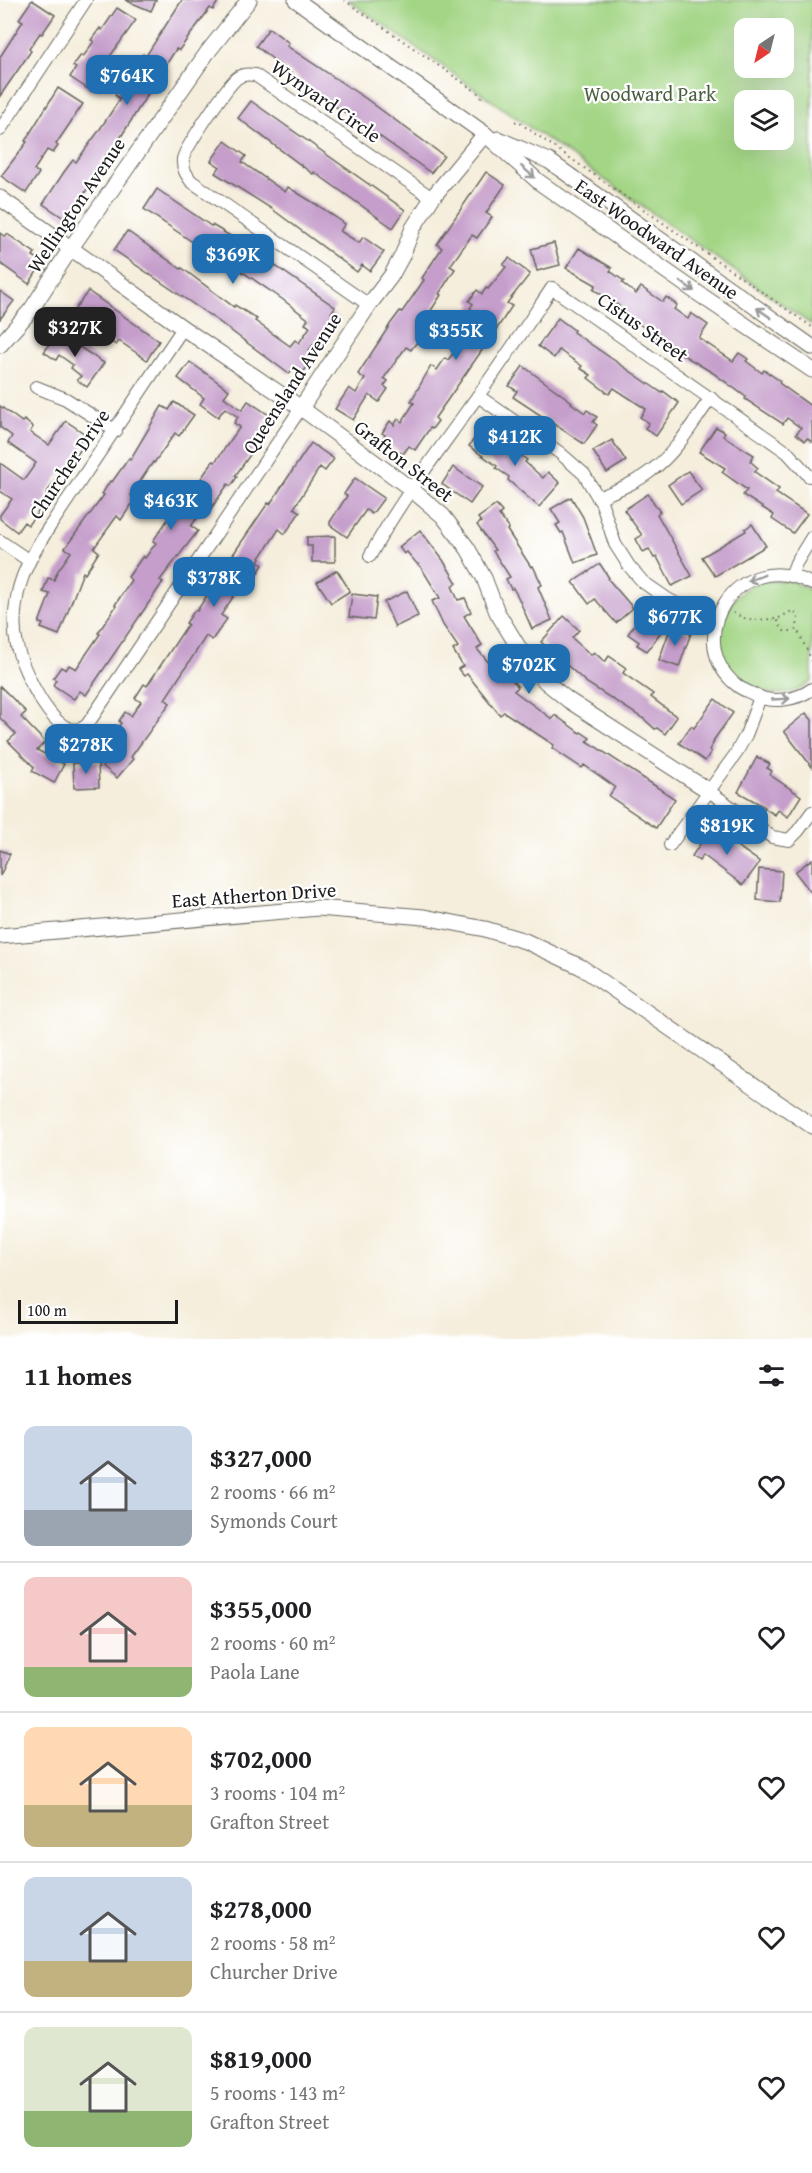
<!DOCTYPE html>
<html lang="en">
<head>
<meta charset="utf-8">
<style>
	:root { --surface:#fff; --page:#f6f6f6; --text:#202124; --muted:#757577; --line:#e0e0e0; --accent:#1f6fb2 }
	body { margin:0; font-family:"Gentium Book Plus",serif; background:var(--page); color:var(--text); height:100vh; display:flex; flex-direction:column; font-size:22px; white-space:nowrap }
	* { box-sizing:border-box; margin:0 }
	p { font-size:20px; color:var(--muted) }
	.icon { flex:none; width:33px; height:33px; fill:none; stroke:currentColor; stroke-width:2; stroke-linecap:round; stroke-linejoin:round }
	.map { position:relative; height:1339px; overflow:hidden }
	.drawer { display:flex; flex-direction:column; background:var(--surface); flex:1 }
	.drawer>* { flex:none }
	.needle { width:39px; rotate:215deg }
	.buttons { position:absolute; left:734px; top:18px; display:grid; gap:12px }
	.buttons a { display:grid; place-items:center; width:60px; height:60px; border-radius:12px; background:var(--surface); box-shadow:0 6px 24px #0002; font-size:30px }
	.scale { position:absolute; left:18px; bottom:15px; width:160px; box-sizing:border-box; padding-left:6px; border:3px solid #1c1c1c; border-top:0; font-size:16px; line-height:21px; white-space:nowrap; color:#1c1c1c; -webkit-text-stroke:4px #fff; paint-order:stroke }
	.price { position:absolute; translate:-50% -51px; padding:0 14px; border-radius:12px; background:var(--accent); color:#fff; font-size:20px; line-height:39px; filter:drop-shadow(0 2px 3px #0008) }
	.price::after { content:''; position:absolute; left:50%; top:36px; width:18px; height:14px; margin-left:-9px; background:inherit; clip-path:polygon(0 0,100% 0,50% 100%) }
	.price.active { background:#222; color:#fff }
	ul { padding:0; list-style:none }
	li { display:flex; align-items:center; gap:18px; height:150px; padding:0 24px }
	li+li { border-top:2px solid var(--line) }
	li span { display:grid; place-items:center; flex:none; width:168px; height:120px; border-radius:12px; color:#555 }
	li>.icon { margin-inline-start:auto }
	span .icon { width:72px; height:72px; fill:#fffc; stroke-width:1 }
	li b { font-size:26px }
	h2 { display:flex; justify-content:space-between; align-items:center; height:72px; padding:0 24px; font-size:26px }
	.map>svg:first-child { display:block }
	.green { fill:#a3d585; stroke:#607850; stroke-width:1.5; fill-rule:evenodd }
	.building { fill:#c59ecb }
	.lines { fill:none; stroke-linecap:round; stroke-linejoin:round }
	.minor-casing { stroke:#68665f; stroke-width:14 }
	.tertiary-casing { stroke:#68665f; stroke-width:17 }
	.path { stroke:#68665f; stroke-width:2; stroke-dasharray:1.5 4.5; stroke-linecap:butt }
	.minor { stroke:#fff; stroke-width:12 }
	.tertiary { stroke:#fff; stroke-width:15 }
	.oneway { stroke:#999 }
	.labels { text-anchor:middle; stroke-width:4.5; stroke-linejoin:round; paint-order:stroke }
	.park-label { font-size:20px; fill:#4b5d41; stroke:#fff }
	.street-label { font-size:20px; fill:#1c1c1c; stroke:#fff }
</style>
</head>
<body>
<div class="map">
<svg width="812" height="1339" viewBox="0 0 812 1339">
	<rect width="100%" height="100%" fill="#fff"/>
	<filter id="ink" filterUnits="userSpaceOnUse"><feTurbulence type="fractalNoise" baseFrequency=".0167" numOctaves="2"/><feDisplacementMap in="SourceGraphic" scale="12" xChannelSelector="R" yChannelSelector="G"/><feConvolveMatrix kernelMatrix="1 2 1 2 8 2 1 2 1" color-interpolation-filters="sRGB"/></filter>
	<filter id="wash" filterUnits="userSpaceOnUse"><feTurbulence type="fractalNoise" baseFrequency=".008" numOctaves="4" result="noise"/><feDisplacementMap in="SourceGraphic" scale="24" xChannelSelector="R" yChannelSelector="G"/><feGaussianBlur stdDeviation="1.35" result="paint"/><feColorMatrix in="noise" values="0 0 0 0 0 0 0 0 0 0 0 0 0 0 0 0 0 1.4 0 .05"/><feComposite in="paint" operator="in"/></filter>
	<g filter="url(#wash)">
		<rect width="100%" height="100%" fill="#f5eedc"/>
		<g class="green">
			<path d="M348 0H812V325ZM744 28H783V68H744ZM744 100H783V140H744Z"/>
			<path d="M789 580 812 591V681C772 715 712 676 720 627 721 620 726 613 730 606 735 597 746 586 757 583 766 580 779 581 789 580Z"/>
		</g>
		<g id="blocks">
			<g class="building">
				<polygon points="32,0 55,15 42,34 40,33 29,49 31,51 0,96 0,57 23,21 19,19"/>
				<polygon points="125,0 156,0 151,11"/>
				<polygon points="182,0 219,0 213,10 210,8 179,50 176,49 164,68 167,70 159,81 157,79 109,156 106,155 93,174 96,176 67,220 43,204 64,172 73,160 76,162 98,132 120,99 115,95 143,54 146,56"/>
				<polygon points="117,8 136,20 101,69 105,72 91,91 70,77 76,68 73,66 81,55 83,57 94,41 91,40 100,28 102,30"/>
				<polygon points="269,28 289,43 287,46 365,98 444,156 431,173 354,118 328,102 256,46"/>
				<polygon points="58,88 83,104 56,144 58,146 53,153 47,150 34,170 39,173 26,193 1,176 27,142 25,141"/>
				<polygon points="251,101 405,210 393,228 314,172 313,174 238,118"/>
				<polygon points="225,141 246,156 242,162 285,192 288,187 322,208 345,224 340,231 359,243 363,237 384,252 370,271 362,265 357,272 272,209 215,173 220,167 211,161"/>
				<polygon points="486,172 505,185 486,213 492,217 477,238 472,235 450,266 455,269 439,294 441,295 421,326 426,330 411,350 406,347 384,378 388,381 384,386 388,389 379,402 369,395 353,420 335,409 349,388 356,393 365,379 358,374 391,323 400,311 402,312 424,280 422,278 442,248 437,244"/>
				<polygon points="157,189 211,226 212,225 242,243 335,307 331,313 340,319 326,339 320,335 309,350 316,355 302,374 293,368 289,374 218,321 114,250 127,231 181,269 182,268 234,307 235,305 257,319 255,321 290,346 295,340 299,343 310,327 305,324 308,319 282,299 196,240 194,243 144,209"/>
				<polygon points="0,233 5,237 7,234 35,253 33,256 43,262 29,284 0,263"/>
				<polygon points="554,243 560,265 537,271 531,249"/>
				<polygon points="579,248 612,268 610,271 624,281 622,283 636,294 641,287 663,302 666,297 677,305 674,309 688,319 691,313 708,325 699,338 733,361 739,353 748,359 746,361 762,373 764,370 780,381 779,383 812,407 812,442 807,438 805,441 796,434 801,428 787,418 783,424 745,399 746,397 713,373 668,346 617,307 619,306 593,289 596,285 566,268"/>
				<polygon points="509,258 530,274 507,303 512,306 496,330 435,418 438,421 432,429 430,428 415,450 409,446 403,454 382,440 385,435 382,433 390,421 394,425 398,419 402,422 414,403 411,401 431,366 437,370 445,358 448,360 458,347 479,315 470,308 473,304 469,301 477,290 482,294 486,288 488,289 506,267 503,265"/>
				<polygon points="0,291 14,301 0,319"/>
				<polygon points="88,291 159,341 147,360 119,341 116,345 97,332 100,328 75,309"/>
				<polygon points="558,318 574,330 573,332 662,393 663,391 679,403 656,436 645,428 649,423 640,417 646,409 614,388 609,394 588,378 591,375 580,368 582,366 559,350 554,358 538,346"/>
				<polygon points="58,333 104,363 87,387 77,380 81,376 71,368 73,365 59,355 56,360 44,352"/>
				<polygon points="190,362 229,390 224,397 242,410 248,401 269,415 263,424 269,428 235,476 237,477 231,486 228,484 206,516 201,513 191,526 198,531 160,580 163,582 86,695 80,691 74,699 53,685 56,680 53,678 61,667 66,670 69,665 76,669 100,634 98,633 116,606 115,605 131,580 128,577 143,556 145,558 156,543 153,541 181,500 177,497 188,481 196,486 213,461 215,462 240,427 234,423 238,417 225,408 218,417 200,404 204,398 178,378"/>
				<polygon points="523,366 572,402 571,403 585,413 587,410 597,417 593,422 597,425 584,444 513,397 517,391 509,386"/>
				<polygon points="174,402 194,415 179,436 175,433 154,463 153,462 131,495 136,498 121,520 117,516 94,548 99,552 85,574 83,572 59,635 41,628 43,624 39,623 50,594 43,592 48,578 54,580 57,572 71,552 65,548 104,495 102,494 110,481 112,482 129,458 130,460 162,406 169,410"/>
				<polygon points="0,406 22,422 24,420 33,427 30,432 49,445 66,421 85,434 79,442 83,446 63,475 60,473 46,494 49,496 44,504 28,525 24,522 17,532 0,519 0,515 12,499 0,491 0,463 24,480 36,463 8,443 12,436 0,427"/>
				<polygon points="482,427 527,460 525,462 543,478 548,472 560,483 539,507 508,480 509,477 496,468 497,466 469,446"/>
				<polygon points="716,427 725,432 723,436 754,455 750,461 758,468 755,472 779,489 776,493 807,514 793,533 772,519 774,515 743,495 747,490 722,472 725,468 699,452"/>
				<polygon points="612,440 626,461 607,473 593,451"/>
				<polygon points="311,443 334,459 325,471 320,467 294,508 300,512 285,534 279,529 258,561 263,565 249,586 243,582 221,615 227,619 212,640 206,636 165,699 170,703 131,757 133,759 117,778 100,764 124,735 116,730 121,723 119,721 125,712 131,716 141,702 135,698 144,684 147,686 188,624 186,623 195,610 197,611 232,556 268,503 270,504"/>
				<polygon points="453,467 482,487 470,504 442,484"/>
				<polygon points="688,471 702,490 681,504 668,485"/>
				<polygon points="355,478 384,498 372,514 366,510 347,537 330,525 330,522 347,496 344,494"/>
				<polygon points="648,494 660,512 657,514 692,576 672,586 657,557 654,558 649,549 643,552 636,539 642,535 624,510"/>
				<polygon points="571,497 583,517 597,555 575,563 563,532 561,533 556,525 560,523 551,509"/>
				<polygon points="496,505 502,512 499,515 509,528 507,530 531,567 533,566 542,585 538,587 552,620 532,629 518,597 513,588 511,589 506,579 510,577 493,551 495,550 477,525 481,522 478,518"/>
				<polygon points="752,524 766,546 715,576 702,557 746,531 745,529"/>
				<polygon points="420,530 443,560 457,583 452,586 458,600 465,598 471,612 464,616 482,645 477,649 503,679 508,675 518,687 514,691 552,719 555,715 580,733 581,732 590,738 587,741 675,799 656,828 609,796 615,787 584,765 582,768 552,748 554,745 504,712 500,715 467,674 464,676 458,669 463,666 453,650 458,647 443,625 432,601 440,598 419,564 418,565 407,552 404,554 399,547"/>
				<polygon points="335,536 335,562 312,562 312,546 307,546 307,537"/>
				<polygon points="600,564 609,578 608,579 633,608 616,623 595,599 589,604 573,582"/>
				<polygon points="337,570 350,591 331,603 317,582"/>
				<polygon points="407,591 418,616 395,627 384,602"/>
				<polygon points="352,594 377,597 374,620 349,617"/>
				<polygon points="564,616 579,630 572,638 591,655 594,652 605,662 609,656 626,668 623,673 653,694 651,697 677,717 665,734 657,728 655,729 644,719 587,683 541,642"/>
				<polygon points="641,616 644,616 663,629 647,651 637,645 639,642 628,634"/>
				<polygon points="670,629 679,632 680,629 691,633 679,667 659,660"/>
				<polygon points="0,686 26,712 21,717 45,742 37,750 64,764 54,783 32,771 34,767 8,741 16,734 0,718"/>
				<polygon points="715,699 733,713 713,741 714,742 709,750 711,752 705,761 679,743 691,726 694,728"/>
				<polygon points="806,713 812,720 812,767 784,731"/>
				<polygon points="757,757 770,764 767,768 772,771 770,775 801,796 788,817 778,810 775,815 764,808 765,807 738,792"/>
				<polygon points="98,762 99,787 74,788 73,763"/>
				<polygon points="710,829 719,836 723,831 733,837 730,841 760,862 743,885 703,855 699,861 692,856"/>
				<polygon points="0,850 10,854 0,876"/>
				<polygon points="812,859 812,894 795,872"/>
				<polygon points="759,869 782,871 780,902 757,900"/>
			</g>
		</g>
	</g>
	<g filter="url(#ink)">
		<use href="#blocks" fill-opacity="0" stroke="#68665f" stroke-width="1.5"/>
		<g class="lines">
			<g class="minor-casing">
				<g id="minor">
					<polyline points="0,130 86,0"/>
					<path d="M369 305 191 181C186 174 182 168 183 159 185 148 227 86 237 78 242 74 249 74 255 75L432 198"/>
					<path d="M183 328 46 532C32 555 19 577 16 604 14 617 14 633 17 646 21 666 58 751 87 725L301 408"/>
					<polyline points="36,387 66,399 116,431"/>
					<polyline points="478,396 560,453 584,474 602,504 615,544 629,566 643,582 666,598 687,610 717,616"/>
					<path d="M598 498C617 490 636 483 652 470 677 452 693 422 711 398"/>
					<polyline points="0,541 28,560"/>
					<path d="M370 556C398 504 435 456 469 408 498 369 525 328 552 288L787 452 809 476"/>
					<polyline points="791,576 796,563 812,537"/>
					<path d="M812 584C736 543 679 643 739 687 743 690 750 692 755 695 772 704 797 700 812 689"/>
					<polyline points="709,791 772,837 789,840 798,831 812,812"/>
					<polyline points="670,845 735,755 746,735 760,697"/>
				</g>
			</g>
			<g class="tertiary-casing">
				<g id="tertiary">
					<polyline points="296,0 485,134 539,182 699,294 812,370"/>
					<polyline points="498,139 549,161 812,347"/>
					<polyline points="0,198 183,328 301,408 411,489 443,516 468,549 484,578 497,612 528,663 546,682 568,700 709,791"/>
					<polyline points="0,345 31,310 71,248 207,53 249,0"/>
					<polyline points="301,408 369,305 391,276 402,256 413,228 432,198 485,134"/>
					<polyline points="0,936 318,908 424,917 485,929 525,941 581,967 812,1126"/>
				</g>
			</g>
			<g class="path">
				<polyline points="344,0 481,95 482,99"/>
				<polyline points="515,122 517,121 812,327"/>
				<polyline points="733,613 749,620 778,619 778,623 784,631 794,631 797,629 812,661"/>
				<polyline points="779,618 792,611 798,616 797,629"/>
			</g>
			<use href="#minor" class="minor"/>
			<use href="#tertiary" class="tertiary"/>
		</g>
		<defs><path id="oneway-shaft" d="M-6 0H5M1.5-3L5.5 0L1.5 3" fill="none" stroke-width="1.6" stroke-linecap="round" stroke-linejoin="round" transform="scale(1.5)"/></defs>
		<g class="oneway">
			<use href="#oneway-shaft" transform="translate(528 172) rotate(41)"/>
			<use href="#oneway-shaft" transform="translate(687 286) rotate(35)"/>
			<use href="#oneway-shaft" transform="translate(764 313) rotate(-145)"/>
			<use href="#oneway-shaft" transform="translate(756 578) rotate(159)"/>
			<use href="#oneway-shaft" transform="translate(781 699) rotate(-3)"/>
		</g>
	</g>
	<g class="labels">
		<g class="park-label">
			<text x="650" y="101">Woodward Park</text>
		</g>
		<g class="street-label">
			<text transform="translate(326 101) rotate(35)" y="7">Wynyard Circle</text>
			<text transform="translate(76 205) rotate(-56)" y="7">Wellington Avenue</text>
			<text transform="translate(657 239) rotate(35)" y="7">East Woodward Avenue</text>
			<text transform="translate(643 327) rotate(35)" y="7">Cistus Street</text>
			<text transform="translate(292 383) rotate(-57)" y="7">Queensland Avenue</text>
			<text transform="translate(404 461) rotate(38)" y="7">Grafton Street</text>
			<text transform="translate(69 464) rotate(-56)" y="7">Churcher Drive</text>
			<text transform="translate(254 895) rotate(-4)" y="7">East Atherton Drive</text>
		</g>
	</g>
</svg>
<div class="buttons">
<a><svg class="needle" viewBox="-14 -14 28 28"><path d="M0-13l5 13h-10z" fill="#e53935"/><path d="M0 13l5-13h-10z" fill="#757577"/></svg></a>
<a><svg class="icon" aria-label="layers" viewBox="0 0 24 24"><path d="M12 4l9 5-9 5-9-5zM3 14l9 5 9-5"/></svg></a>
</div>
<div class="scale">100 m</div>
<b class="price" style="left:127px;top:106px">$764K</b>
<b class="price" style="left:233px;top:285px">$369K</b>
<b class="price active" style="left:75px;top:358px">$327K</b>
<b class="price" style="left:456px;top:361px">$355K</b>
<b class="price" style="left:515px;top:467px">$412K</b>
<b class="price" style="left:171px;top:531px">$463K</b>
<b class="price" style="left:214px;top:608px">$378K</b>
<b class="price" style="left:675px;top:647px">$677K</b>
<b class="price" style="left:529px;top:695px">$702K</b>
<b class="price" style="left:86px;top:775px">$278K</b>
<b class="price" style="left:727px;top:856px">$819K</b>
</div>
<section class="drawer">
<h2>11 homes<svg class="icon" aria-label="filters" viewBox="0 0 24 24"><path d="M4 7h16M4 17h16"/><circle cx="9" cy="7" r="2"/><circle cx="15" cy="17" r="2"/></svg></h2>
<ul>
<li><span style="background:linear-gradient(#c9d6e8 70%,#9aa5b1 0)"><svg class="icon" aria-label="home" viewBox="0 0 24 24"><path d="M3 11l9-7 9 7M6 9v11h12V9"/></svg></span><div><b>$327,000</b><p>2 rooms · 66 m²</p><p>Symonds Court</p></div><svg class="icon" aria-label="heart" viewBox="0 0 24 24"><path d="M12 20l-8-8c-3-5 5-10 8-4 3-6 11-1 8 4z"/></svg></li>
<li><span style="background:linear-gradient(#f6c9c9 75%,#8fb573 0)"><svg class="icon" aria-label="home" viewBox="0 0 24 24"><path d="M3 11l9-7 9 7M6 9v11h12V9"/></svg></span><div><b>$355,000</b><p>2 rooms · 60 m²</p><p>Paola Lane</p></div><svg class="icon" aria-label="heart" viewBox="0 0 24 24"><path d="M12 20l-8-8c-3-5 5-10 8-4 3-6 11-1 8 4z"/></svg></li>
<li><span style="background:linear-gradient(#ffd9b3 65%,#c2b280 0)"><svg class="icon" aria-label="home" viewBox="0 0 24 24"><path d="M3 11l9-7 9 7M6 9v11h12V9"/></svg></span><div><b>$702,000</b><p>3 rooms · 104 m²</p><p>Grafton Street</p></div><svg class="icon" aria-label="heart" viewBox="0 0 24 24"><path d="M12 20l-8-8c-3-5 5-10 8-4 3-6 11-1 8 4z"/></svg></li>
<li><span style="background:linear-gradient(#c9d6e8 70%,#c2b280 0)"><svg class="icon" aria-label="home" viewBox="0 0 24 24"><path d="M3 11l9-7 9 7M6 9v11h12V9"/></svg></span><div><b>$278,000</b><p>2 rooms · 58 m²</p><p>Churcher Drive</p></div><svg class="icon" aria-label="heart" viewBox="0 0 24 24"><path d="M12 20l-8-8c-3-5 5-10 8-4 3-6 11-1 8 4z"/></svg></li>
<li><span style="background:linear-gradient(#dfe7d0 70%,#8fb573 0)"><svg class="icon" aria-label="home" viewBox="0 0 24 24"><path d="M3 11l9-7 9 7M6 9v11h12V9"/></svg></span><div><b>$819,000</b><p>5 rooms · 143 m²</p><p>Grafton Street</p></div><svg class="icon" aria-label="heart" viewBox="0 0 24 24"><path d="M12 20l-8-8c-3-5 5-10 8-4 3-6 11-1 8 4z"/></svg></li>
</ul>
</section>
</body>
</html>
